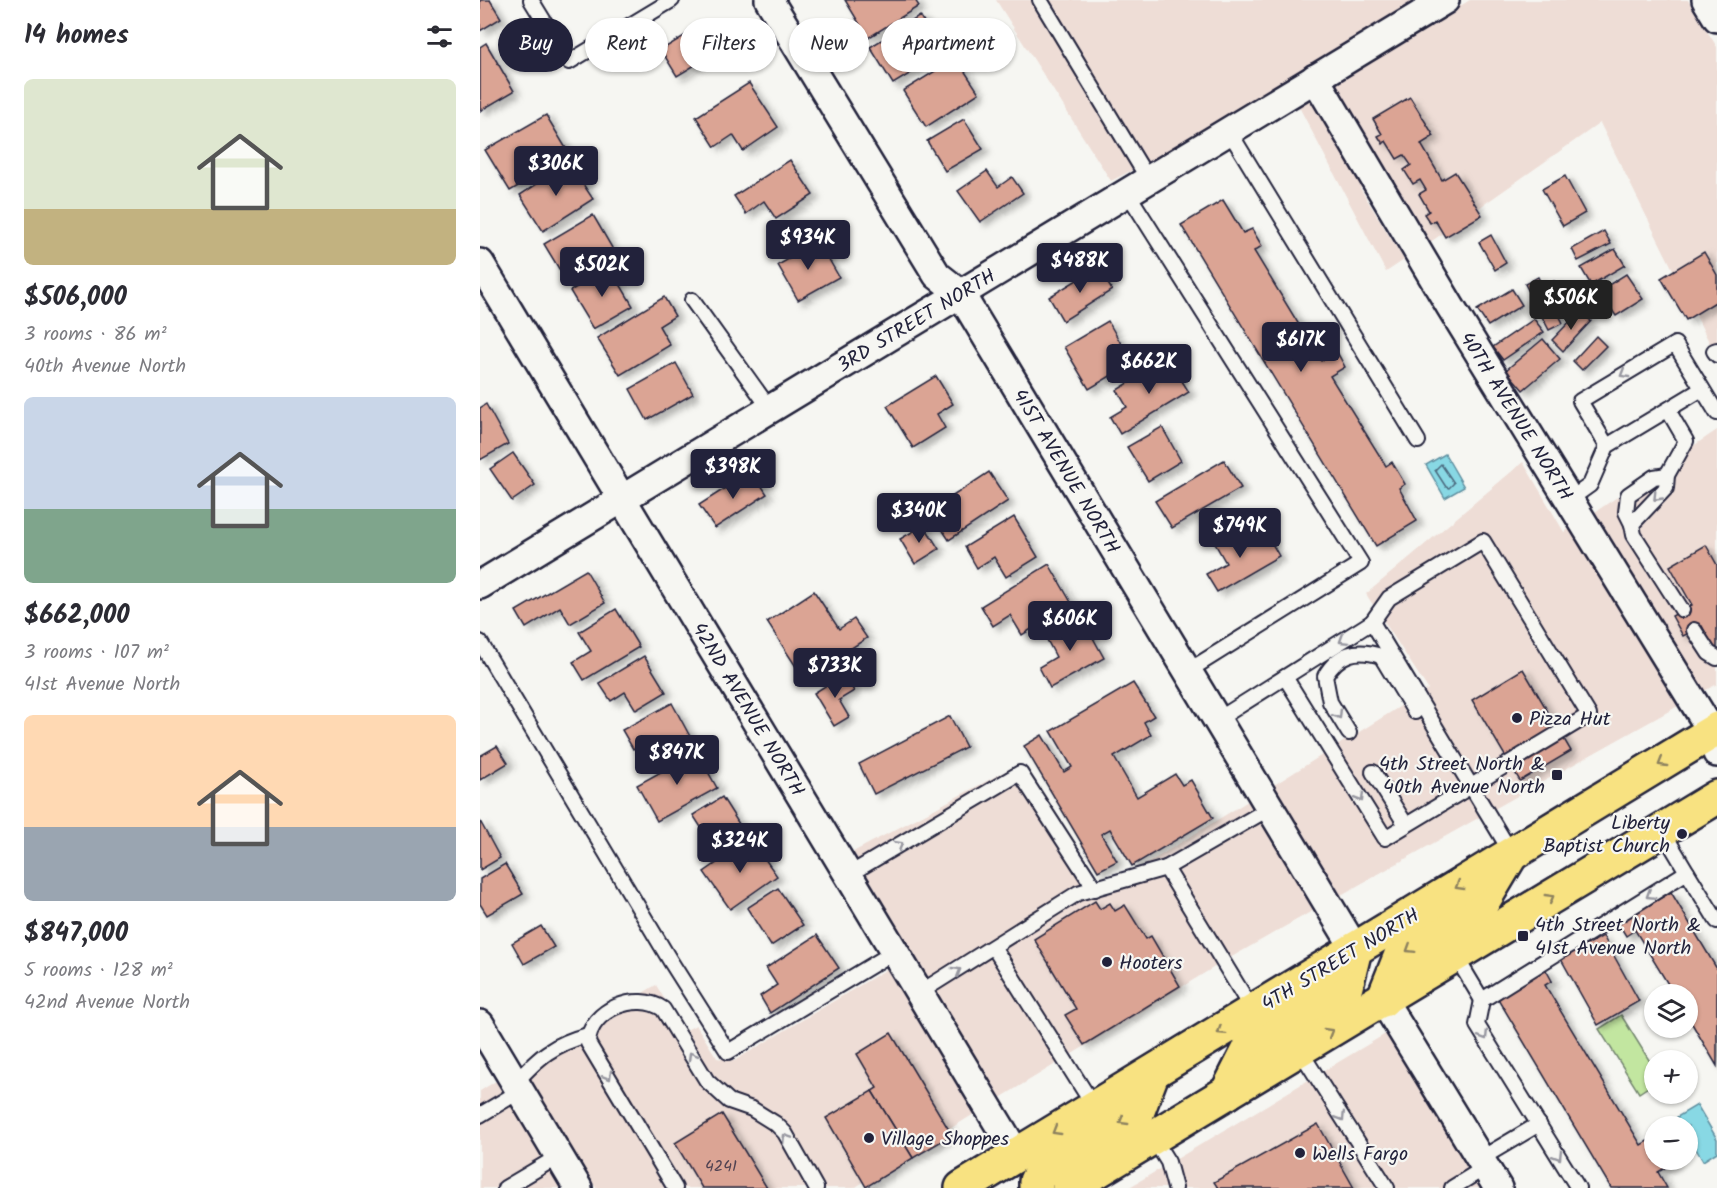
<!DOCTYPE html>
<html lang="en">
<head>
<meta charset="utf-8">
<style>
	:root { --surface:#fff; --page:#f7f7f7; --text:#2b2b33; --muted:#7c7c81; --accent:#22223b }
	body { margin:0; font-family:Kalam,sans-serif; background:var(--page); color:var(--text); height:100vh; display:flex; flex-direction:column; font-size:22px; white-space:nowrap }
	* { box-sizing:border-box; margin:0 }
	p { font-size:20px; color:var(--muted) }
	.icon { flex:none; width:33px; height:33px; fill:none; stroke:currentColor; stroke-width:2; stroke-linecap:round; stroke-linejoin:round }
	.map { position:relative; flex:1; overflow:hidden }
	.sheet { display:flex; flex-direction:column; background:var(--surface); width:480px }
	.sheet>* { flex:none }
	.hud { position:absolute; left:18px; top:18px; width:570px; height:54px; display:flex; gap:12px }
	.controls { position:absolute; left:1164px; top:984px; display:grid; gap:12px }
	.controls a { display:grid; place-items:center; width:54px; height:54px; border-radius:50%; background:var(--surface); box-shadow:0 2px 4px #0004; font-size:30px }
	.price { position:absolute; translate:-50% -51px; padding:0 14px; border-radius:6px; background:var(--accent); color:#fff; font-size:20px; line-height:39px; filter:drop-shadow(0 2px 3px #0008) }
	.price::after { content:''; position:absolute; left:50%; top:36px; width:18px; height:14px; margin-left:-9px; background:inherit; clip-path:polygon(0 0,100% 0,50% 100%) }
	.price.selected { background:#222; color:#fff }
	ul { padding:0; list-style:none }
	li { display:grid; align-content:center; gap:12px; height:318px; padding:0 24px }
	li span { display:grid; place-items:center; height:186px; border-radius:9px; color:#555 }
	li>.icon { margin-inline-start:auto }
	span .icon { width:108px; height:108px; fill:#fffc; stroke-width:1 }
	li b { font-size:26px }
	h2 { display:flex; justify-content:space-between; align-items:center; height:72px; padding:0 24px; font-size:26px }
	.tag { padding:0 21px; border-radius:27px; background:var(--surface); box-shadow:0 2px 4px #0004; font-size:21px; line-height:54px }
	.tag.selected { background:var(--accent); color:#fff }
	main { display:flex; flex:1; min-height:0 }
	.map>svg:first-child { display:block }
	.built { fill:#eeddd6 }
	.green { fill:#c2e6a0; stroke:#72846e; stroke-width:1.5 }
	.water { fill:#88d8e4; stroke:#5f8fa0; stroke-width:1.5 }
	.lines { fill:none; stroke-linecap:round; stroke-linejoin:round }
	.shore { stroke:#4b6b7f; stroke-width:1.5 }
	.building { fill:#dba494; stroke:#22223b; stroke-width:1.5; filter:url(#shadow) }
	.lane-casing { stroke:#22223b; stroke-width:18 }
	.street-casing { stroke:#22223b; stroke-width:32 }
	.primary-casing { stroke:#22223b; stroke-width:38 }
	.lane { stroke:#f6f6f2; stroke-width:14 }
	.street { stroke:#f6f6f2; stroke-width:27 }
	.primary { stroke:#f8e281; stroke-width:33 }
	.oneway { stroke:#9797a0 }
	.oneway2 { stroke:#8d825e }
	.poi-dot { fill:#22223b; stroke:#f6f6f2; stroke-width:2 }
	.labels { text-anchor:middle; stroke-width:4.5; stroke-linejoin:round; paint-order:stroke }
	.number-label { font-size:16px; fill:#504251 }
	.street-label { font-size:20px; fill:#22223b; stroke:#f6f6f2 }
	.poi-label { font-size:20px; fill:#22223b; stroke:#f6f6f2; text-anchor:start }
</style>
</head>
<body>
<main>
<section class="sheet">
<h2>14 homes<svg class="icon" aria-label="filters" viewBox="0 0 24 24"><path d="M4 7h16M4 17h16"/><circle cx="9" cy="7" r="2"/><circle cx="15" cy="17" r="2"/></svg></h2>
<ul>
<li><span style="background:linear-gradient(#dfe7d0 70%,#c2b280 0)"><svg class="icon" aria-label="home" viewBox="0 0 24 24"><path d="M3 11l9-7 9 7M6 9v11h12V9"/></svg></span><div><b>$506,000</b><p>3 rooms · 86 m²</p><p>40th Avenue North</p></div></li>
<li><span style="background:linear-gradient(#c9d6e8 60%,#7fa58c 0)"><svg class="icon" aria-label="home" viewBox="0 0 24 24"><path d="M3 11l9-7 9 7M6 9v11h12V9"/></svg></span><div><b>$662,000</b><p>3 rooms · 107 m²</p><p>41st Avenue North</p></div></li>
<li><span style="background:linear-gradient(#ffd9b3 60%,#9aa5b1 0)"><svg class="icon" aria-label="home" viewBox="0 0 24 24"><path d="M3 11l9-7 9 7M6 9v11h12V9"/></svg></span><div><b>$847,000</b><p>5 rooms · 128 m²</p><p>42nd Avenue North</p></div></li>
</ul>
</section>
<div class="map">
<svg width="1237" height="1188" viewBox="0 0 1237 1188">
	<defs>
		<filter id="shadow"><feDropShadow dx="6" dy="4" stdDeviation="3" flood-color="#0004"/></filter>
	</defs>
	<rect width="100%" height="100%" fill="#f6f6f2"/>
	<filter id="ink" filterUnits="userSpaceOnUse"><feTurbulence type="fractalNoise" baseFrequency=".0167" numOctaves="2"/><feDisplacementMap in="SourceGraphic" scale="12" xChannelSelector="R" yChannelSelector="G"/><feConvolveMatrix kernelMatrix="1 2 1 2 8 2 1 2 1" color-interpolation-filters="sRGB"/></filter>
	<g filter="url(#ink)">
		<g class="built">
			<polygon points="516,0 938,0 689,151 631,181"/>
			<polygon points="990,0 1208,0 1237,47 1237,358 1120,123 949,243 906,173 880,188 924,260 906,272 818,105"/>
			<polygon points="1237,430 1237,684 1224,691 1115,512"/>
			<polygon points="1043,462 1084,532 1089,529 1198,706 861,895 794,785 948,689 886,594"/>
			<polygon points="535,766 621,892 768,801 834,910 741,963 520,1098 373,852"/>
			<polygon points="407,969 494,1114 374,1188 116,1188 42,1065 176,985 204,1031 216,1025 237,1058 254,1061"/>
			<polygon points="907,1033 1000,1188 648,1188"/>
			<polygon points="16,1081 80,1188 0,1188 0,1091"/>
		</g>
		<polygon class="green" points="1141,1015 1174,1068 1174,1083 1159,1093 1119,1029"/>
		<g class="water">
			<polygon points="965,454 984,487 965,498 946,465"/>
			<polygon points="1217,1105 1237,1139 1237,1152 1223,1161 1208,1135 1208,1126 1202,1126 1197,1117"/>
		</g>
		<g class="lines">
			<polygon class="shore" points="961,464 974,483 969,488 966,487 955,470"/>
		</g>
		<g class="building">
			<polygon points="0,0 10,0 21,18 0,31"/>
			<polygon points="365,0 435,0 439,6 388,38"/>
			<polygon points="440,16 462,54 413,84 390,47"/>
			<polygon points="219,27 235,53 197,76 181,50"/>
			<polygon points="6,43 34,91 0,111 0,47"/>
			<polygon points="476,58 499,93 446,127 423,91"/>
			<polygon points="269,83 298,127 263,151 253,135 235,147 216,117"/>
			<polygon points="930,97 954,136 941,144 962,180 975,172 1002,215 965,237 955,220 950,223 944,214 949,211 939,194 946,190 940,180 933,184 924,170 931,165 924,155 917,159 906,141 903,144 898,136 902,134 893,119"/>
			<polygon points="66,115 90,155 30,191 5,150"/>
			<polygon points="484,119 503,149 465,171 447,141"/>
			<polygon points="310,160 333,195 296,219 284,201 266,214 254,196"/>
			<polygon points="89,163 113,199 63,231 40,195"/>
			<polygon points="507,171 518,187 532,177 543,193 500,222 478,191"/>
			<polygon points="1085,176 1105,213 1083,226 1062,189"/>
			<polygon points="743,200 763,233 772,229 782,246 774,251 841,361 857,352 865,367 850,376 906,466 912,462 925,484 919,488 937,521 896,546 701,225"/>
			<polygon points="113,215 135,253 87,282 64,244"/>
			<polygon points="1124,231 1131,244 1098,261 1092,249"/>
			<polygon points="1011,235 1026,263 1015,270 999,242"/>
			<polygon points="339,242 359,277 318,300 298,265"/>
			<polygon points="1135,249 1145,265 1111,285 1101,268"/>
			<polygon points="1224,252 1237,275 1237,301 1206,320 1181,278"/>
			<polygon points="130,267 153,306 113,329 90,291"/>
			<polygon points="618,267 632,290 583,321 569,297"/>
			<polygon points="1146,274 1163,299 1136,316 1119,291"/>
			<polygon points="1058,277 1063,287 1074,281 1087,306 1077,311 1083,323 1069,330 1045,284"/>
			<polygon points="1032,289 1042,305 1008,326 997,310"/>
			<polygon points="184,297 195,316 179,326 190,345 140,375 117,338"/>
			<polygon points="1100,311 1111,321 1083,351 1072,340"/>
			<polygon points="1054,319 1064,332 1023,360 1013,347"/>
			<polygon points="628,321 652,363 609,389 584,347"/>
			<polygon points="1116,336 1126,346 1102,370 1093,361"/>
			<polygon points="1063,339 1080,359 1043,390 1026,370"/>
			<polygon points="688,359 709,392 640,434 630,417 647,407 637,390"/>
			<polygon points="196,363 213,394 167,420 150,389"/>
			<polygon points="456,376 473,404 457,414 465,428 433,448 407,406"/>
			<polygon points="6,404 28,444 0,460 0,408"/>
			<polygon points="682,427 701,461 668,481 647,447"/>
			<polygon points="33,453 55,485 32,501 10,469"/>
			<polygon points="744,460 761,488 692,528 675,501"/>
			<polygon points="272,471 287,494 235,528 219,505"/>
			<polygon points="509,472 528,501 469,540 450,511"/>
			<polygon points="534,517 558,557 526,577 514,557 497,568 485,547"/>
			<polygon points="444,525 459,549 435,564 420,539"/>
			<polygon points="749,530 759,548 786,533 799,556 737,592 726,574 746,563 733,540"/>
			<polygon points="1226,545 1237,565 1237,653 1222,626 1203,636 1192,616 1212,605 1190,566"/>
			<polygon points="569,564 592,604 542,635 530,615 513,626 501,606"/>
			<polygon points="106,570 125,603 90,624 80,607 46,628 36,611"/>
			<polygon points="334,591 359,629 374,619 387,638 324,679 287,622"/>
			<polygon points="136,609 159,647 104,680 93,662 111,651 99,632"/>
			<polygon points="601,616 624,658 570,688 559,667 576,657 565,636"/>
			<polygon points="164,656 186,692 156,710 145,692 131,701 119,683"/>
			<polygon points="1043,669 1091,751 1040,781 992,700"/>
			<polygon points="364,674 374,691 359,700 369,717 354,726 334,693"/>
			<polygon points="653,683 674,716 664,722 671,735 634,757 657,797 695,774 702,785 711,780 733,818 652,866 630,829 621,834 637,861 618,871 544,746 562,735 584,772 592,767 571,731"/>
			<polygon points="192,703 213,742 180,760 169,740 153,749 142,730"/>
			<polygon points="470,716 486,747 394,794 379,764"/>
			<polygon points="17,746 28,763 0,780 0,756"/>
			<polygon points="217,752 237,788 177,821 157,785"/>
			<polygon points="242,797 266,835 237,852 213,815"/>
			<polygon points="0,821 20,858 0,870"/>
			<polygon points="271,839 297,876 250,909 224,872"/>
			<polygon points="25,864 43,894 7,915 0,904 0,879"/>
			<polygon points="298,888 323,925 291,946 267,908"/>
			<polygon points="1191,892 1237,969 1237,1066 1208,1017 1208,994 1194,994 1155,930 1146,936 1138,923"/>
			<polygon points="615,901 620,909 630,903 635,911 645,905 666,939 671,936 700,986 604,1045 585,1015 596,1009 554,939"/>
			<polygon points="61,926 74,947 44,964 32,943"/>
			<polygon points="337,935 359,968 290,1013 280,996 297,985 286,968"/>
			<polygon points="1123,936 1159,1001 1118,1025 1081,959"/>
			<polygon points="1065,968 1072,981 1065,985 1161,1145 1174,1137 1174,1160 1193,1160 1195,1162 1178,1172 1187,1188 1131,1188 1017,997"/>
			<polygon points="411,1033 472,1135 433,1158 392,1091 397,1088 377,1054"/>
			<polygon points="392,1091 433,1158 386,1187 346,1118"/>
			<polygon points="242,1114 287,1188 222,1188 195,1143"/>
			<polygon points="838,1124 874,1188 738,1188 734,1182"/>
		</g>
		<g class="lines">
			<g class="lane-casing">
				<g id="lane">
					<polyline points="51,0 89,62 192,0"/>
					<polyline points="560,0 668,179"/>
					<polyline points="749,131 938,441"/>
					<polyline points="647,192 881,563 708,671"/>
					<polyline points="212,300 290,409"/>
					<polyline points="1237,350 1234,351 1237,355"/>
					<polyline points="1188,410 1206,441 1187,475 1186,488 1152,524 1154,535 1202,610"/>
					<polyline points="1127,446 1100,401 1195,344 1237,413"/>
					<polyline points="1089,500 1110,485 1127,446 1222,389"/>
					<polyline points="1152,524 1146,512 1148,495 1174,477 1187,475"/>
					<polyline points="1214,630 1229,653 1237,658"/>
					<polyline points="0,642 191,962 248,1052 414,952"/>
					<polyline points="805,677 905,838 1109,715 1003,541 909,598 892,622"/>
					<polyline points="737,720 892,622 1032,854"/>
					<path d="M869 733 850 702 845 676C859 653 876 648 901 656L935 712"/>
					<polyline points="893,772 926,825"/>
					<polyline points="1182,830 1207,872"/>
					<polyline points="368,875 540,773 615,889"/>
					<polyline points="514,948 615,1108"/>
					<polyline points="975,955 1002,1000"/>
					<polyline points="439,993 598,893 686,868"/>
					<polyline points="773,1011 686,868 790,808"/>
					<polyline points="819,1049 907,1188"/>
					<path d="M35 1083C59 1057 73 1044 108 1035"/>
					<polyline points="0,1115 40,1091"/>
					<polyline points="673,1138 688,1162 695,1188"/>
					<polyline points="1000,1159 1059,1124"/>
					<polyline points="25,1188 79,1156"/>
					<path d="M195 1188 108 1043C109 1009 158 991 183 1009L227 1081 249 1101 272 1109 296 1124 305 1133 336 1188"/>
					<polyline points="972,1188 1006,1167"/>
					<polyline points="1098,1188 997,1025 1002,1000 1207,872 1237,921"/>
				</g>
			</g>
			<g class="street-casing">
				<g id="street">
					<polyline points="289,0 457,275 480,293 875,949"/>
					<polyline points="1226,0 1237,18"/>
					<polyline points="835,78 970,306 1232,732 1237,753"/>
					<polyline points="0,263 537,1155"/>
					<polyline points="0,585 965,0"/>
					<polyline points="903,1000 1018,1188"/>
					<polyline points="0,1024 98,1188"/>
				</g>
			</g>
			<g class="primary-casing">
				<g id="primary">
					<polyline points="903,1000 921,955 1002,903 1029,858"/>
					<polyline points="747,1093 772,1044 866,986 875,949"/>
					<polyline points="482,1188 1237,729"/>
					<polyline points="556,1188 556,1181 561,1173 657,1113 672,1074"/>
					<polyline points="589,1188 1237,797"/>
				</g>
			</g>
			<use href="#lane" class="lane"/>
			<use href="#street" class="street"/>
			<use href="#primary" class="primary"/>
		</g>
		<defs><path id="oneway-chevron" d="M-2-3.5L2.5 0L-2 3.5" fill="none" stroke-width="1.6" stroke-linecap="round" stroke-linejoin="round" transform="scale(1.5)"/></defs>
		<g class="oneway">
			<use href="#oneway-chevron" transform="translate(1144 374) rotate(149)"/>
			<use href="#oneway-chevron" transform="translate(1177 497) rotate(134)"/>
			<use href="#oneway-chevron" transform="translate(863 640) rotate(148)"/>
			<use href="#oneway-chevron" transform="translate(858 715) rotate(58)"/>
			<use href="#oneway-chevron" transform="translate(880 798) rotate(58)"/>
			<use href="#oneway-chevron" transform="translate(419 845) rotate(-30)"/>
			<use href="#oneway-chevron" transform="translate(1170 895) rotate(148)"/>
			<use href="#oneway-chevron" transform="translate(477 971) rotate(-31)"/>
			<use href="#oneway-chevron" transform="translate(1004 1036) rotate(58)"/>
			<use href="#oneway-chevron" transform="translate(212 1056) rotate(-120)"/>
			<use href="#oneway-chevron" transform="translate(128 1076) rotate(59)"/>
			<use href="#oneway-chevron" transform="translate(861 1117) rotate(58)"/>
			<use href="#oneway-chevron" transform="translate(306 1138) rotate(-123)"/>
			<use href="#oneway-chevron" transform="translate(1078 1156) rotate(58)"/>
		</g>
		<g class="oneway2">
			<use href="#oneway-chevron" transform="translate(1182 763) rotate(149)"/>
			<use href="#oneway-chevron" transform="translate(979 886) rotate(149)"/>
			<use href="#oneway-chevron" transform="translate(1070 898) rotate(-31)"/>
			<use href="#oneway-chevron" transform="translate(930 949) rotate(148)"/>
			<use href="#oneway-chevron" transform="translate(741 1031) rotate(148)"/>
			<use href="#oneway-chevron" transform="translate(849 1032) rotate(-31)"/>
			<use href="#oneway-chevron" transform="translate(643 1121) rotate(149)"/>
			<use href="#oneway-chevron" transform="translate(576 1131) rotate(149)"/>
		</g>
	</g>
	<g class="poi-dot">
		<circle cx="1037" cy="718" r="6"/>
		<rect x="1071" y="769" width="12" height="12" rx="3"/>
		<circle cx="1202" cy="834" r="6"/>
		<rect x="1037" y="930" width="12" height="12" rx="3"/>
		<circle cx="627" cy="962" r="6"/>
		<circle cx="389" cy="1138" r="6"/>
		<circle cx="820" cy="1153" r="6"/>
	</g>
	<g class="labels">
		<g class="number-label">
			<text x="241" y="1171">4241</text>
		</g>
		<g class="street-label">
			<text transform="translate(436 320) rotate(-31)" y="7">3RD STREET NORTH</text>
			<text transform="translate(1037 416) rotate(58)" y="7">40TH AVENUE NORTH</text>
			<text transform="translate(587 471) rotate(59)" y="7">41ST AVENUE NORTH</text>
			<text transform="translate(269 709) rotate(59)" y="7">42ND AVENUE NORTH</text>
			<text transform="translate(860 959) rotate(-31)" y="7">4TH STREET NORTH</text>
		</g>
		<g class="poi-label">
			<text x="1049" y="725">Pizza Hut</text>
			<text x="1065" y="770" text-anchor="end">4th Street North &amp;<tspan x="1065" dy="23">40th Avenue North</tspan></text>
			<text x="1190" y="829" text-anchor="end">Liberty<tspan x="1190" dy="23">Baptist Church</tspan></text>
			<text x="1055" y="931">4th Street North &amp;<tspan x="1055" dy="23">41st Avenue North</tspan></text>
			<text x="639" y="969">Hooters</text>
			<text x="401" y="1145">Village Shoppes</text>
			<text x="832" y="1160">Wells Fargo</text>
		</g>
	</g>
</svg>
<div class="controls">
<a><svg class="icon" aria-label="layers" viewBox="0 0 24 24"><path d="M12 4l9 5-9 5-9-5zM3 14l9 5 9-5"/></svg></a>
<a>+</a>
<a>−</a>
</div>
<b class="price" style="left:76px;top:197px">$306K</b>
<b class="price" style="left:328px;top:271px">$934K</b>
<b class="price" style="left:600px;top:294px">$488K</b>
<b class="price" style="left:122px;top:298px">$502K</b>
<b class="price selected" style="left:1091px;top:331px">$506K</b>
<b class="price" style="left:821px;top:373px">$617K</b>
<b class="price" style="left:669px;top:395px">$662K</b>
<b class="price" style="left:253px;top:500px">$398K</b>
<b class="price" style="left:439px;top:544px">$340K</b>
<b class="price" style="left:760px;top:559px">$749K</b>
<b class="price" style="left:590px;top:652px">$606K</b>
<b class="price" style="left:355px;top:699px">$733K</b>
<b class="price" style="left:197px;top:786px">$847K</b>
<b class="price" style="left:260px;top:874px">$324K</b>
<div class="hud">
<a class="tag selected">Buy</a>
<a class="tag">Rent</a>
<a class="tag">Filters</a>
<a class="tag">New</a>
<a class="tag">Apartment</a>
</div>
</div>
</main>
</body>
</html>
